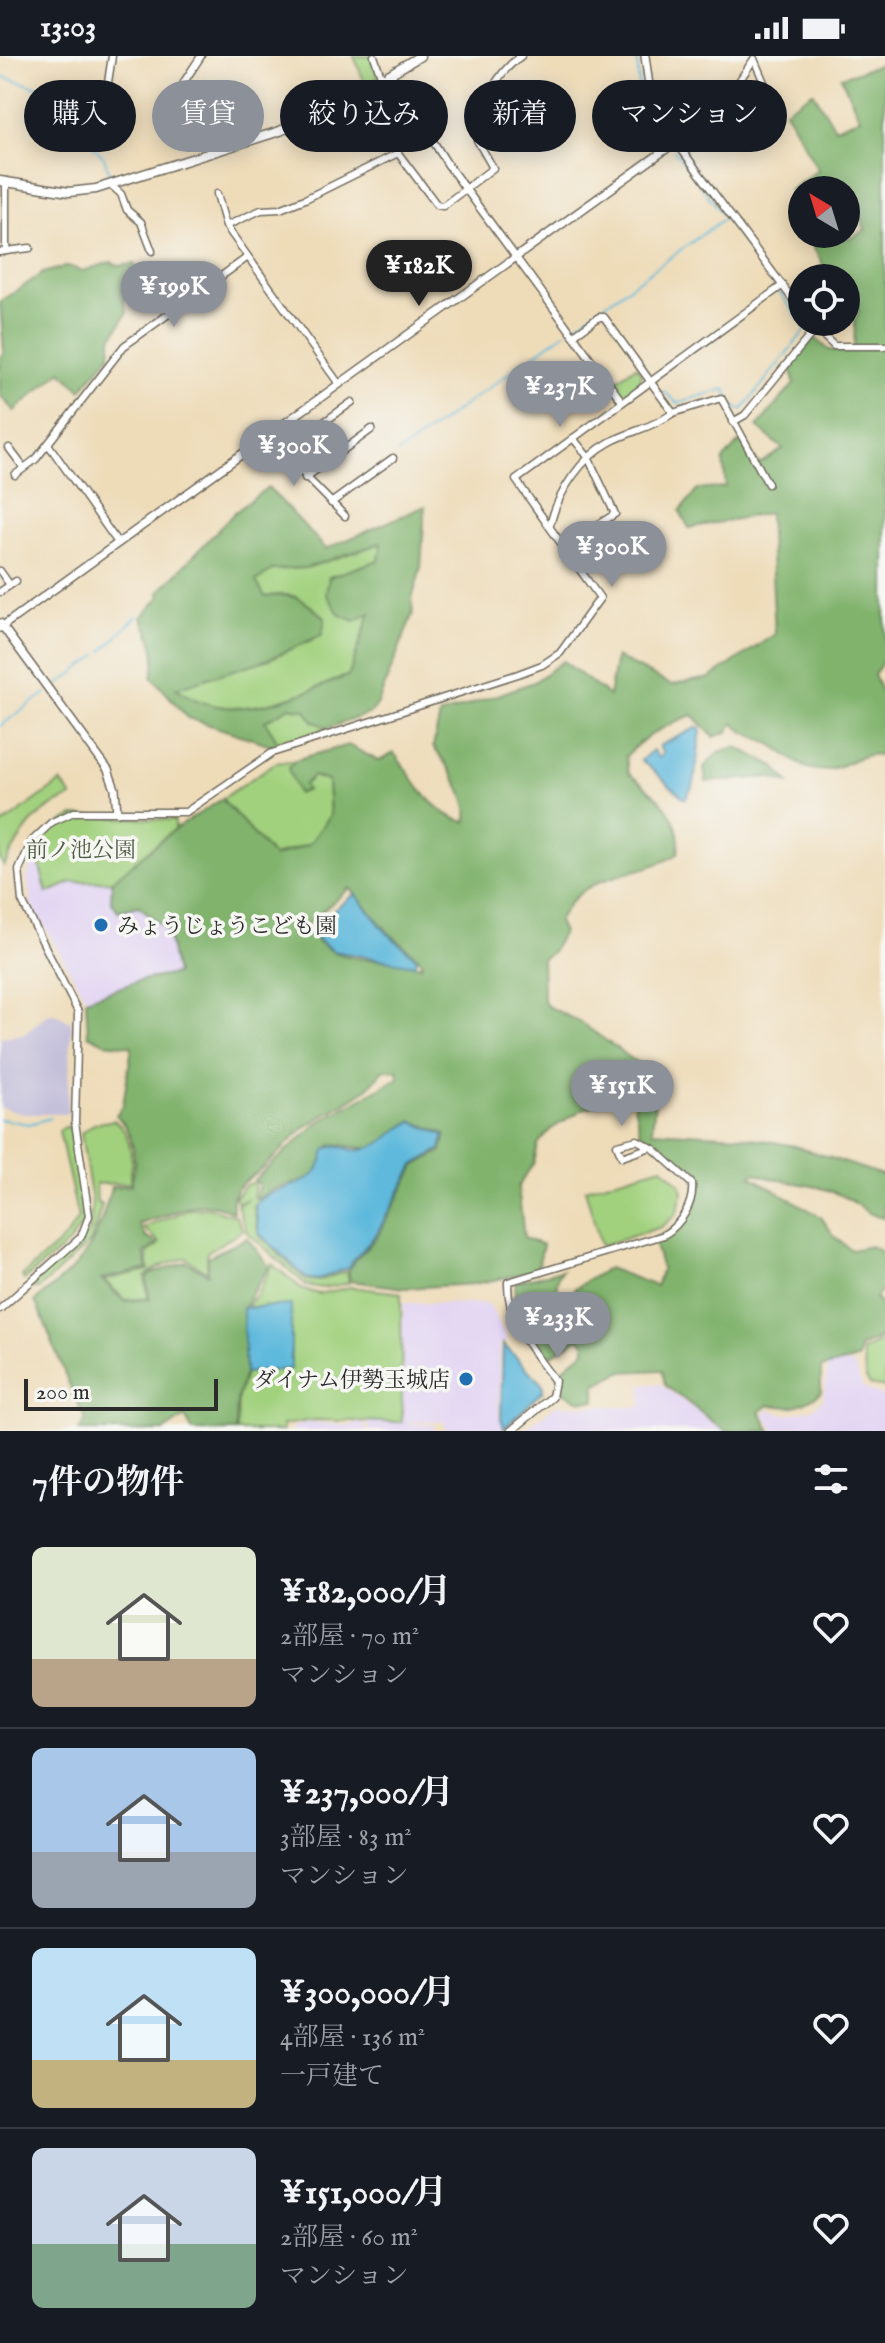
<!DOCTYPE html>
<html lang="ja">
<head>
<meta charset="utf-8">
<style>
	:root { --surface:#171b24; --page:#20242c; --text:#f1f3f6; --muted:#9ea1a6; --line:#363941; --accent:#8c9099 }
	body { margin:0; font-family:"IM FELL English","Noto Serif JP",serif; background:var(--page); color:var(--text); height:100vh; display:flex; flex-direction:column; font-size:30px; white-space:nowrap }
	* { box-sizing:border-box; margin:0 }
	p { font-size:26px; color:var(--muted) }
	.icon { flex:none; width:44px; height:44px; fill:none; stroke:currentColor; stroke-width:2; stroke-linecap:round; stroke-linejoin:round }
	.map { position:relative; height:1375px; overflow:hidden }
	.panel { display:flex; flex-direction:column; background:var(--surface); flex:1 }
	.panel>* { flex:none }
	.top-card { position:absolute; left:24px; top:24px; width:838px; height:72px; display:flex; gap:16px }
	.needle { width:52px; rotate:322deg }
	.tools { position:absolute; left:788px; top:120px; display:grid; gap:16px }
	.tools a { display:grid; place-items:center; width:72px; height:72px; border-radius:50%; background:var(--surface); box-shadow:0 4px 20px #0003; font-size:40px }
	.scale { position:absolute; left:24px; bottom:20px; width:194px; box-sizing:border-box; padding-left:8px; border:4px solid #2b2b2b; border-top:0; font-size:22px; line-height:28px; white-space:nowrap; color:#2b2b2b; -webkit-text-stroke:6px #f6f6f2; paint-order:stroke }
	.price { position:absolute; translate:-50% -68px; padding:0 18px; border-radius:28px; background:var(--accent); color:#fff; font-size:26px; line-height:52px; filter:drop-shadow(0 2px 4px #0008) }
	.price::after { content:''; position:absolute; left:50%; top:48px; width:24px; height:18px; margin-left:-12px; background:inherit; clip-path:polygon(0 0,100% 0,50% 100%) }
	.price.selected { background:#222; color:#fff }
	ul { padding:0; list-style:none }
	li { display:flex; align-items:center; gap:24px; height:200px; padding:0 32px }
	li+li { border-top:2px solid var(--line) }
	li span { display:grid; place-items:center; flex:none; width:224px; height:160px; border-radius:12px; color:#555 }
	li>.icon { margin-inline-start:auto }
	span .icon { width:96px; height:96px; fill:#fffc; stroke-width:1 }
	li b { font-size:34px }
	h2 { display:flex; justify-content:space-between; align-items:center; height:96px; padding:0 32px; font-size:34px }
	.pill { padding:0 28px; border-radius:36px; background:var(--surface); box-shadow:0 4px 20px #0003; font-size:28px; line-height:72px }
	.pill.selected { background:var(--accent); color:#fff }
	.status { display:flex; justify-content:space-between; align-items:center; height:56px; padding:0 40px; background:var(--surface); direction:ltr }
	.status svg { height:22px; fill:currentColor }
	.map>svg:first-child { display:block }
	.built { fill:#e2d4f3 }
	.industrial { fill:#c5c0da }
	.green { fill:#a2d17e; stroke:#667e54; stroke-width:2 }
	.forest { fill:#81b36d; stroke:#566f4c; stroke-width:2; fill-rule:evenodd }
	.water { fill:#5eb9dc; stroke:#447284; stroke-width:2 }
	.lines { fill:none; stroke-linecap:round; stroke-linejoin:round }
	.stream { stroke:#5eb9dc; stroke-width:2 }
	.minor-casing { stroke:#6f695d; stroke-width:9 }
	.tertiary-casing { stroke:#6f695d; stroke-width:10 }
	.secondary-casing { stroke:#6f695d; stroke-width:11 }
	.minor { stroke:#fff; stroke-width:6 }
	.tertiary { stroke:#fff; stroke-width:7 }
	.secondary { stroke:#fff; stroke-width:8 }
	.poi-dot { fill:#1f6fb2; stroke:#f6f6f2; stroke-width:3 }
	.labels { text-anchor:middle; stroke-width:7; stroke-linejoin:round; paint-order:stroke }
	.park-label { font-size:22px; fill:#4f5d44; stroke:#f6f6f2 }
	.poi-label { font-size:22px; fill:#2b2b2b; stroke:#f6f6f2; text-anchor:start }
</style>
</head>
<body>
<div class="status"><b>13:03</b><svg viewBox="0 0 49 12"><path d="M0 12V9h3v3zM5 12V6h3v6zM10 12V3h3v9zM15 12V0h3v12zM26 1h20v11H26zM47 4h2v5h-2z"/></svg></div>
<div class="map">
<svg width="885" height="1375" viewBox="0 0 885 1375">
	<rect width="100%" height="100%" fill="#f6f6f2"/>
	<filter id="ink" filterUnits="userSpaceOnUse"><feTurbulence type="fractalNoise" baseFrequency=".0125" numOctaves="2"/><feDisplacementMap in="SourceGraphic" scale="16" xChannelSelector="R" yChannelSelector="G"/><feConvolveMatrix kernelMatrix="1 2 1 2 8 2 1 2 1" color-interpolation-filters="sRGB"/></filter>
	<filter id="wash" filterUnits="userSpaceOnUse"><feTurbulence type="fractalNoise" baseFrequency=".006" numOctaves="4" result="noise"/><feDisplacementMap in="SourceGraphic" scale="32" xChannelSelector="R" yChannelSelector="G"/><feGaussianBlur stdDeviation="1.8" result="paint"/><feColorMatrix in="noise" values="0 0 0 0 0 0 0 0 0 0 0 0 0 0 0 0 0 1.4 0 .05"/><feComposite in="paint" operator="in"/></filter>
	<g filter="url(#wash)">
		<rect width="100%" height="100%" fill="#eedcb9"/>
		<g class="built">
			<polygon points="36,798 47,836 72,826 112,825 167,874 176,919 142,924 86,943 31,847 27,821"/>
			<polygon points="403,1247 489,1248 506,1280 506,1287 500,1287 499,1361 505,1374 445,1375 445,1366 402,1366"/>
			<polygon points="843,1307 854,1309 863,1332 885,1341 885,1375 800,1375 797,1370 775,1375 764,1358 768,1353 784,1359 812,1353 823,1343 828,1311"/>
			<polygon points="642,1328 660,1328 723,1375 522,1375 556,1349 641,1351"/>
			<polygon points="365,1365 435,1369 434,1375 371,1375"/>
			<polygon points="310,1366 349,1370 362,1366 368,1375 294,1375 292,1371"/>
		</g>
		<polygon class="industrial" points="54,957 72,967 67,1058 25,1058 0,1051 0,981 25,978 47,958"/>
		<g class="green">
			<polygon points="354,0 371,0 379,21 365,28"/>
			<polygon points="636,310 641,317 640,326 625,339 619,338 612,328"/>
			<path d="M382 487 379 504 329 521 371 556 349 619C297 639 228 674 176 631L269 603 321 579 325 562C303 543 295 534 265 541L255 525 272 514 306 512Z"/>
			<polygon points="290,651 306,654 314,665 328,672 280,689 264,665"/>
			<polygon points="297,704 304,729 313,720 328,725 330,760 309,788 273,800 222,743 275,707"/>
			<path d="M61 726 72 741C33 754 22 777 4 810L0 804V770Z"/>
			<polygon points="74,760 175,764 175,773 112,825 72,826 47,837 34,788 50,773"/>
			<path d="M114 1064C133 1078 133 1105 130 1127L96 1128 97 1147 102 1149 91 1185 39 1233 33 1232 31 1230 90 1175 92 1146 81 1077 94 1068Z"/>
			<polygon points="65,1071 70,1071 84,1165 69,1187 24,1224 22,1220 67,1180 78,1162 59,1075"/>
			<polygon points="662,1111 680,1128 683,1136 676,1159 661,1171 601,1190 585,1133"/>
			<polygon points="255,1126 253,1141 259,1143 253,1149 259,1179 306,1224 318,1225 347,1215 349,1227 322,1232 306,1229 247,1176 237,1149 248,1143 238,1147 235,1141 244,1130"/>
			<path d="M209 1152 236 1160 243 1174 207 1196V1216L186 1202C171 1207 156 1210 145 1221L148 1242 125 1244 104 1224 149 1214 147 1198 160 1187 144 1172 190 1153Z"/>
			<path d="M272 1208 301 1232 318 1238 351 1231 401 1237 402 1366C374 1366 348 1365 320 1364 307 1364 294 1368 282 1369L283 1375H237L238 1342 245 1317 291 1312V1250L246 1251 257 1239Z"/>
			<polygon points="885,1284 885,1332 870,1329 866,1323 862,1295"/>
		</g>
		<g class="forest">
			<path d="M885 7V602L874 619 885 644V700C862 693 848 711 826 714 798 717 787 694 765 685 752 679 744 678 733 667L728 676 714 681 693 659C667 668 644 680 626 700L628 717C655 737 685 760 678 798 635 824 583 812 558 866L563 876 551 897 542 903 543 943 547 950 580 966 643 1011 655 1045 652 1075 740 1080 795 1090 885 1120 883 1162C869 1160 858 1148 845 1141 813 1125 785 1129 754 1117L751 1120 821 1161 835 1181 851 1194 871 1190 885 1198V1232L875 1242 885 1253V1280L860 1291 858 1303 821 1312V1336C804 1350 791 1353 769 1349L760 1356 771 1375H725L665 1329 662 1314 620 1316 595 1329V1345L578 1344 561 1335 558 1317 585 1294V1288L579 1282 547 1302 532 1277 550 1261 538 1252 517 1253 514 1246 516 1226 562 1214C553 1227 557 1240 563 1254L579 1246 574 1233 608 1212 656 1230 662 1213 653 1183C681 1171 692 1159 700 1129L693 1112 641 1080 632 1041 585 1052 550 1074 538 1088 534 1107 518 1130 524 1182 543 1189 537 1215 474 1228 405 1232 350 1225 348 1213 379 1178 415 1110 442 1095 446 1078 413 1065C399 1070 394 1082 382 1088 364 1098 349 1087 331 1089L325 1095C317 1139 283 1120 260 1142L256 1140 259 1128 254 1124 319 1066 398 1022V1014H382C368 1042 326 1054 302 1074 287 1086 276 1102 261 1113 242 1128 230 1130 233 1156 196 1138 175 1160 139 1168L146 1181 158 1188 144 1197 148 1213 101 1223 124 1245 150 1243 146 1223 150 1218 187 1206 208 1218V1201L247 1182 269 1210 243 1252 245 1317 237 1343 236 1375H193L185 1361 164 1375H79L86 1364C65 1326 54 1285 35 1245 82 1210 98 1189 111 1131L131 1129C137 1106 135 1077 116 1059L123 1049 132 990 104 987 88 979 86 943 142 924 176 918 167 874 139 850 118 855 111 845 112 825 175 773 222 743 274 801 309 788 330 760 328 725 313 720 304 729 307 734 298 738 288 712 295 704 348 689 379 705 394 697C413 722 433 760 466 766 474 747 446 707 433 691L440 659 534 626 563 605 609 640 616 601 671 629 710 622 775 578 769 457 689 472 680 455 698 433 726 431 723 404 738 387H742L759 408 783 393 757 371 794 328 791 309 814 281 829 294 854 296 855 264 859 255 846 239V222H831L813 191 838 180 850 182 865 174 858 152 846 148V134H802V137L790 134 818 114 785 54 813 36 835 72 860 62 841 21ZM350 832 388 876 422 905 421 910C415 910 409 906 404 905 368 904 322 905 306 869Z"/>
			<polygon points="111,206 120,210 134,208 140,218 124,245 127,257 111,283 110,299 81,334 61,315 14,355 0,339 0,301 4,296 0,246 43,217 68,210 82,215"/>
			<path d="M268 431 326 493 425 450 421 512 412 543 413 557 378 647 371 657 328 672 313 665 306 654 290 651 265 665 280 689 277 691 188 662 152 621C159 599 152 582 142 561L160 541 159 536 234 457ZM381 487 379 504 329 521 326 538 340 559 355 565 370 557 349 619C296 640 230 673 176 632L269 603 322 579 325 562C303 543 295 535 265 541L256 525 272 514 306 512Z"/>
			<polygon points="736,691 773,709 789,727 769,721 706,726 704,711 719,696"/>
		</g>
		<g class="water">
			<polygon points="698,671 701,674 694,728 685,743 641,704 653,694 658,702 663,698 659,690"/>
			<polygon points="355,838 386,876 417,903 415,909 333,895 311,878 322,863"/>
			<path d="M413 1066 444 1079 441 1093 414 1109 377 1177 347 1212 317 1224 306 1222 259 1177 255 1149C278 1123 317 1140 325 1094 340 1084 348 1097 362 1094 389 1088 391 1073 413 1066Z"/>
			<polygon points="291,1249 291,1313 245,1317 243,1252"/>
			<polygon points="503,1288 543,1329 543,1335 504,1372 501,1362"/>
		</g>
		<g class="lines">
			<g class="stream">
				<polyline points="637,0 640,47 667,84"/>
				<polyline points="0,20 81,44 87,59 86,81 104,102 112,123"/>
				<polyline points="121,134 130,152 142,163"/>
				<polyline points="725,162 774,229"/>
				<polyline points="575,270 725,162 674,94"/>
				<polyline points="664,335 677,347 725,333 735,352 742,354 806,273 780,237"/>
				<polyline points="397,398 566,276"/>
				<polyline points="103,595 137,560"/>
				<polyline points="54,632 98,599"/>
				<polyline points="0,670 46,637"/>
				<polyline points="0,1063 29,1068 50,1062"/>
			</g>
		</g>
	</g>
	<g filter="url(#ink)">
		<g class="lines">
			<g class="minor-casing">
				<g id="minor">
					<polyline points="112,0 107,33 122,84"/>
					<polyline points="201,0 184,26 211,98"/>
					<polyline points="374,0 382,23"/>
					<polyline points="754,3 723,49 676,86 802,256"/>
					<polyline points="754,3 765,29 750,42 769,84"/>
					<polyline points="391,18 448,109 621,344"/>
					<polyline points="111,129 121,138 127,154 141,166 152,195"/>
					<polyline points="217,138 226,170 339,328"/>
					<path d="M226 170 261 154 280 153 305 143 398 97 437 149 443 150 493 112 477 84C485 49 491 21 521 0"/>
					<polyline points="6,195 30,192"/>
					<polyline points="0,196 6,195 6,125"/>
					<polyline points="809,266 834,290 885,290"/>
					<polyline points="574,279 599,261 604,261 673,357 721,342 768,428"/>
					<polyline points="733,366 745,359 821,266"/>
					<polyline points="267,381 345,460"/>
					<polyline points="48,388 118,487"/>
					<polyline points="9,392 24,412"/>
					<polyline points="281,397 352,346"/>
					<polyline points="15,419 36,403 124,290 248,201"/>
					<polyline points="305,422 372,373"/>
					<polyline points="331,447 393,402"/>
					<path d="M550 469C558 437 580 402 610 386 631 375 654 371 673 357"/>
					<polyline points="563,490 615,458 588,401 573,382"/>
					<polyline points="0,515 10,529"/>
					<polyline points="0,536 16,525"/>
					<polyline points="0,1253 81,1181 89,1160 75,1066 78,956 22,845 19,814 32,785 52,766 74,756 186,756 272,697 518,618 542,609 560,597 600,542 516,424 783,229"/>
					<path d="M552 1341 555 1325C532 1294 507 1267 508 1226L664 1179C681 1168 694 1148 692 1128L654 1093 637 1084 617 1089 622 1101 648 1092"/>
				</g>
			</g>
			<g class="tertiary-casing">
				<g id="tertiary">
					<polyline points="0,567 108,714 115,733 117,756"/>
					<polyline points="0,572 676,86 651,44 645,0"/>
					<polyline points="511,1375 552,1341"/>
				</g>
			</g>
			<g class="secondary-casing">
				<polyline id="secondary" points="0,125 69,136 96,133 280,75 343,46 420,0"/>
			</g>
			<use href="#minor" class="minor"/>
			<use href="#tertiary" class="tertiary"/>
			<use href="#secondary" class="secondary"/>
		</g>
	</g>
	<g class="poi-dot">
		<circle cx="101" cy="869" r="8"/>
		<circle cx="466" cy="1323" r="8"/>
	</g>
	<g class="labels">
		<g class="park-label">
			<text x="81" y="801">前ノ池公園</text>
		</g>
		<g class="poi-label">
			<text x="117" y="877">みょうじょうこども園</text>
			<text x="450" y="1331" text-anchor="end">ダイナム伊勢玉城店</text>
		</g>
	</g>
</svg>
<div class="tools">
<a><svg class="needle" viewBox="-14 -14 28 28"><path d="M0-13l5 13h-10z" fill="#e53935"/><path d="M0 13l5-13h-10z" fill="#9ea1a6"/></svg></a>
<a><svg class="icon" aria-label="locate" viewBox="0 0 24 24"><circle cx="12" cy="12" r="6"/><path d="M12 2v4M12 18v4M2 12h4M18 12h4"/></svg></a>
</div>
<div class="scale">200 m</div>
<b class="price selected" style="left:419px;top:252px">¥182K</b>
<b class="price" style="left:174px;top:273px">¥199K</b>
<b class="price" style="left:560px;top:373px">¥237K</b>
<b class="price" style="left:294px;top:432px">¥300K</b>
<b class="price" style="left:612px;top:533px">¥300K</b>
<b class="price" style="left:622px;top:1072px">¥151K</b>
<b class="price" style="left:558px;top:1304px">¥233K</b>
<div class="top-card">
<a class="pill">購入</a>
<a class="pill selected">賃貸</a>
<a class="pill">絞り込み</a>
<a class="pill">新着</a>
<a class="pill">マンション</a>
</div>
</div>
<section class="panel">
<h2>7件の物件<svg class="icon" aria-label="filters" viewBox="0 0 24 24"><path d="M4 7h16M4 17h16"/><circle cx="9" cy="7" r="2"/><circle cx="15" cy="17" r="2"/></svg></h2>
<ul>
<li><span style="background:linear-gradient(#dfe7d0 70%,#b9a48a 0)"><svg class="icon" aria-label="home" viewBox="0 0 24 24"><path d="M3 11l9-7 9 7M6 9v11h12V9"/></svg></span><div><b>¥182,000/月</b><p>2部屋 · 70 m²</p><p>マンション</p></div><svg class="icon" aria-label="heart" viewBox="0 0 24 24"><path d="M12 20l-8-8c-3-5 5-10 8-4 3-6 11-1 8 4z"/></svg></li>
<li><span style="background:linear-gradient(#a9c7e8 65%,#9aa5b1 0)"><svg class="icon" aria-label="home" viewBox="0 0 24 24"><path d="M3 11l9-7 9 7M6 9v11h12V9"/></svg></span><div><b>¥237,000/月</b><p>3部屋 · 83 m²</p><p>マンション</p></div><svg class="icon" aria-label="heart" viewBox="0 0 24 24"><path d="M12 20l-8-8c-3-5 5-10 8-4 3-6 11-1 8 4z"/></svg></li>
<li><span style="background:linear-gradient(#bfe0f5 70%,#c2b280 0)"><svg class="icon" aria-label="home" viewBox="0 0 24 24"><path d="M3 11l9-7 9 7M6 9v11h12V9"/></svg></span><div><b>¥300,000/月</b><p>4部屋 · 136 m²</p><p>一戸建て</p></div><svg class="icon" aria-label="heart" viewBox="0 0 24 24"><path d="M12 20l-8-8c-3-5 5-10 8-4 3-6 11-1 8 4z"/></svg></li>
<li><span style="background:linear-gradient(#c9d6e8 60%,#7fa58c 0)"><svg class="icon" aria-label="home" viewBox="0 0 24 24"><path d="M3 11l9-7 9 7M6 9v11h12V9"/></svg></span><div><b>¥151,000/月</b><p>2部屋 · 60 m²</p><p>マンション</p></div><svg class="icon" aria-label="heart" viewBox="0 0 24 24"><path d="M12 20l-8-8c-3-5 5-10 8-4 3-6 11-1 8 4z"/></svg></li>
</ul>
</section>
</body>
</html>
